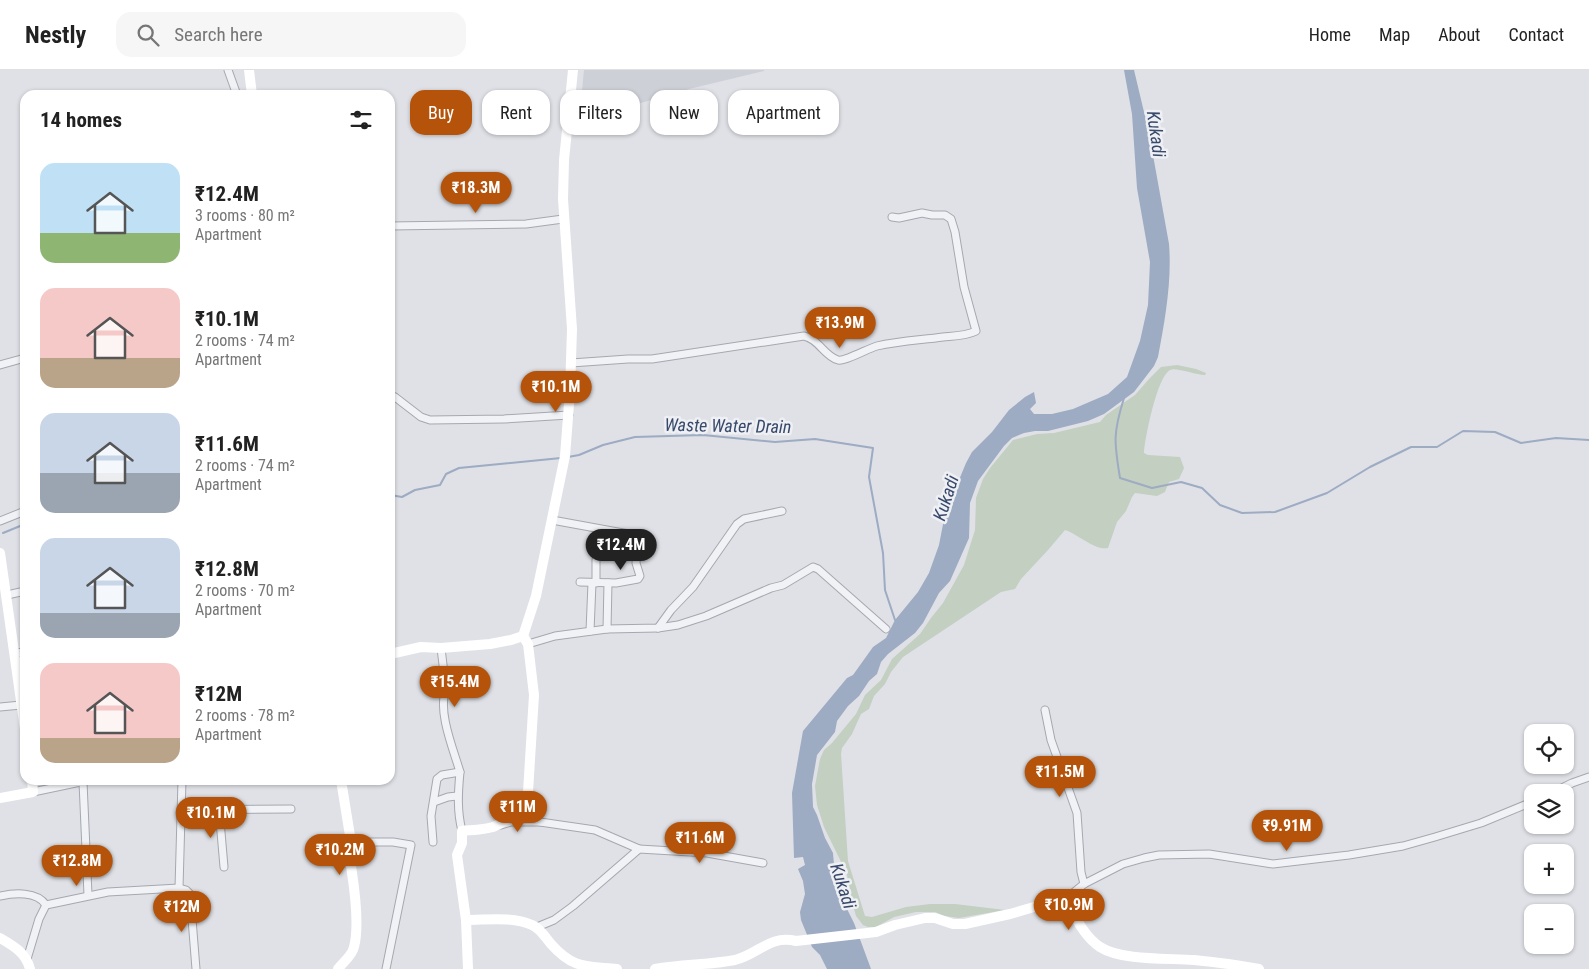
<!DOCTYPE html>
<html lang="en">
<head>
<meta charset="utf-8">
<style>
	:root { --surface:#fff; --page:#f6f6f6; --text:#222; --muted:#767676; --line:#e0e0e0; --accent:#b45309 }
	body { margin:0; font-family:"Roboto Condensed",sans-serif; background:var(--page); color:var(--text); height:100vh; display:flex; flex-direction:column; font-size:19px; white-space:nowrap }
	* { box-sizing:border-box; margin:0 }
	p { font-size:16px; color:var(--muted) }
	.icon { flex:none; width:28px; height:28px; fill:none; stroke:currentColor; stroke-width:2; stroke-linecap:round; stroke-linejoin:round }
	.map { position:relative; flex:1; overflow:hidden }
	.sheet { position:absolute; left:20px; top:20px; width:375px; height:695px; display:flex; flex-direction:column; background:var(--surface); border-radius:15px; box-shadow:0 1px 4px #0004 }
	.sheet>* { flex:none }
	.hud { position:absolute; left:410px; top:20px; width:475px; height:45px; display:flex; gap:10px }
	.tools { position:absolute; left:1524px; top:654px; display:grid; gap:10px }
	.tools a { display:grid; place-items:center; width:50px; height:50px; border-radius:10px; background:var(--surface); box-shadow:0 1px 4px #0004; font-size:25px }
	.price { position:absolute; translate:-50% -42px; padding:0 11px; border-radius:18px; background:var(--accent); color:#fff; font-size:16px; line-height:32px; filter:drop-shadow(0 1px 2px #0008) }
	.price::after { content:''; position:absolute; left:50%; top:30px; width:15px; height:11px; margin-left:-8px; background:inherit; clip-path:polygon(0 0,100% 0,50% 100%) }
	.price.active { background:#222; color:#fff }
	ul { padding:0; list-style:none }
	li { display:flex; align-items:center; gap:15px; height:125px; padding:0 20px }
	li span { display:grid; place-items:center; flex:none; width:140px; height:100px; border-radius:15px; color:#555 }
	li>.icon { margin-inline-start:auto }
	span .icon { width:60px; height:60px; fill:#fffc; stroke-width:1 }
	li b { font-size:21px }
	h2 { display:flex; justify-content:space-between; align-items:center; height:60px; padding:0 20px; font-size:21px }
	.pill { padding:0 18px; border-radius:15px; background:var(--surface); box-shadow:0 1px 4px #0004; font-size:18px; line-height:45px }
	.pill.active { background:var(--accent); color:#fff }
	header { display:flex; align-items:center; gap:30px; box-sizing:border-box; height:70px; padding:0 25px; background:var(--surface); border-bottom:1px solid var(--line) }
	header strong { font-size:24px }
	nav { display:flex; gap:28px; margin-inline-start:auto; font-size:18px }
	.search { width:350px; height:45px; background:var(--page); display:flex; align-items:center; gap:12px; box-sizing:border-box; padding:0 18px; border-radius:15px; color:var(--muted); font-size:19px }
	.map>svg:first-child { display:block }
	.built { fill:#cdd0d7 }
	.green { fill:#c3cfc1 }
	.water { fill:#9dabc3 }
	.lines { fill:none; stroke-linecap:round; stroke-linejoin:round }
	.stream { stroke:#9dabc3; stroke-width:2 }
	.street-casing { stroke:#a5a8af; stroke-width:9 }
	.street { stroke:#f1f2f5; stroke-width:7 }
	.secondary { stroke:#fff; stroke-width:10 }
	.labels { text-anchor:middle; stroke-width:5; stroke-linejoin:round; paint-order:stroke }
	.water-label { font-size:18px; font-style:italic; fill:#38496b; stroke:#eef0f4 }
</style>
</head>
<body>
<header>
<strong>Nestly</strong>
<div class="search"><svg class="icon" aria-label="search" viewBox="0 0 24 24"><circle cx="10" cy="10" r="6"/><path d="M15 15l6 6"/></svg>Search here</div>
<nav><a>Home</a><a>Map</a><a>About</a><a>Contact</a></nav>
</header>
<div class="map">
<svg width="1589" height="899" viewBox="0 0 1589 899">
	<rect width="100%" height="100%" fill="#dfe1e6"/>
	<polygon class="built" points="584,0 764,0 764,1 689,19 579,51"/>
	<path class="green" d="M1177 295 1196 299 1206 303 1205 305C1195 305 1176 297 1170 300 1157 307 1145 368 1144 383L1148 385 1180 387 1184 398 1179 409 1169 412 1165 422 1157 426 1135 423 1132 427 1126 441 1117 452 1108 478C1095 481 1078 464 1065 460L1048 480 1021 509 1015 519 1001 522 903 587 891 602 885 614 874 626 869 639 861 644 852 664 842 678 841 684 848 791 865 846 872 847 906 837 930 834H955L1005 840 959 848 944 846 935 842H916L894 847 876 857H868L863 855 856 846 849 821 847 804 824 757 817 735 815 716 820 689 824 680 832 673 856 644 865 625 881 610 892 589 920 564 931 548 943 533 964 495 975 460 976 428 983 409 990 398 1013 370 1037 364 1054 363 1100 352 1106 345 1135 325 1149 309 1161 297Z"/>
	<path class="water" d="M1124 0H1134L1149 63 1169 174C1172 211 1165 250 1158 287L1154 296 1134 322 1104 344 1088 351 1048 361H1035L1024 363 1012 368 1004 376 978 411 970 433 969 468 950 511 939 523 923 553 915 563 888 584 881 592 877 604 869 611 859 626 848 636 837 651 835 662 817 685 812 714 813 737 817 745 825 768 833 783 834 795 840 803 844 833 854 853 871 899H827L820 885 812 877 801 850 800 842 805 824 803 811 798 799 805 795 803 787 794 788 792 723 803 661 847 608 853 605 873 577 886 568 895 550 918 522 929 503 939 475 945 444 966 393 972 382 992 362 1009 340 1025 327 1034 322 1036 333 1030 339 1034 344H1052L1073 339 1108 324 1127 307 1140 271 1148 235 1150 192 1137 118 1132 44Z"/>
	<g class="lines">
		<g class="stream">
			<path d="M1124 328C1113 363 1114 372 1120 408L1152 418 1181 412 1202 418 1220 435 1242 443 1275 442 1327 423 1370 397 1411 377H1437L1463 361 1495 362 1521 373 1556 368 1589 370"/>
			<polyline points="568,387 579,385 603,375 635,367 703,365 775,372 815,369 873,378 869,407 883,483 885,520 895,550"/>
			<polyline points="390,425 402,427 415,420 440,415 446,404 459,398 561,388"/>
			<polyline points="3,463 25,454"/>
		</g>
		<g class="street-casing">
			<g id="street">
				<polyline points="228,0 237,25"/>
				<polyline points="390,156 526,154 563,149"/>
				<path d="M571 293 628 289H652L804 266C819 269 824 286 838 290 844 292 869 278 877 276 899 271 921 270 943 267 954 266 966 266 976 261L964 217 955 162 951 149 945 145H932L922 143 899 148 892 147"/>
				<polyline points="0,295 25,288"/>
				<polyline points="390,325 395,327 421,347 430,350 504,349 569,345"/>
				<polyline points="552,450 645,467"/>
				<polyline points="0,451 25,441"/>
				<polyline points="580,512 616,513 638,509 640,506 636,493 638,466"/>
				<polyline points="596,513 596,490"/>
				<polyline points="7,525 25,521"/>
				<polyline points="658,558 671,540 693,517 737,454 744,449 782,441"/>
				<polyline points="607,559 608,513"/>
				<polyline points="590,561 592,513"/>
				<polyline points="528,574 555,566 607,559 658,558 678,555 706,546 771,518 783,515 813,497 818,499 886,559"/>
				<path d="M441 578 446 620C437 641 454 681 460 702"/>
				<polyline points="15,583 25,582"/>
				<polyline points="0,637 21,635"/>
				<polyline points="1045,640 1051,670 1077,743 1081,802 1084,814"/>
				<polyline points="83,712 88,825"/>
				<polyline points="33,722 90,710"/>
				<polyline points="528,722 540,752 595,760 639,779 573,836 554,850 537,857"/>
				<polyline points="1554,722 1572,713 1589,707"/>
				<polyline points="434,732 448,727 457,726"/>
				<polyline points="219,739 224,797"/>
				<polyline points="181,740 291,739"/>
				<polyline points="501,755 511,752 540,752"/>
				<polyline points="351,772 393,772 411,775 386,899"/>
				<path d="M433 772 431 746 437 709 442 705 460 702C458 723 457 741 462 761"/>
				<polyline points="639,779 707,783 763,793"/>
				<polyline points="179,818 182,710"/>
				<path d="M0 826C14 823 37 821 46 835"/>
				<polyline points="1069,834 1073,823 1084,814 1123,794 1144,788 1159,785 1209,784 1273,794 1349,785 1403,776 1435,767 1481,753 1532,732"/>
				<polyline points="27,889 39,849 46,835 108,822 179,818 186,820 190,824 196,899"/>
			</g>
		</g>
		<use href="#street" class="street"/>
		<g class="secondary">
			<polyline points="249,0 252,25"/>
			<polyline points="0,483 25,659"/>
			<polyline points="390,584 421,577 441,578 490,574 511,570 523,566 536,526 565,386 570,321 572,259 563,129 564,90 573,0"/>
			<polyline points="0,728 33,722 32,710"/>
			<path d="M466 850C487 850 512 846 532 855 540 858 545 867 551 874 573 899 586 896 617 899"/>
			<path d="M0 868C14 876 26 883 30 899"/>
			<path d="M338 899C343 892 352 886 354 877 359 858 355 823 352 803 351 793 346 781 351 772L341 710"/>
			<path d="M468 899 466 850 457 785 462 773V761C472 760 483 760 493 757 509 751 521 736 528 722L534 625 528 574 523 566"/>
			<path d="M655 899C682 894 709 895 735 890 759 884 769 865 796 871L876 862 895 855 925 848H935L953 854H965L1010 844 1034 837 1062 832 1069 834C1076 850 1085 867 1100 877 1122 891 1168 888 1194 890 1216 892 1237 895 1259 899"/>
		</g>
	</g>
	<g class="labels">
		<g class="water-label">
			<text transform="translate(1156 64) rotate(82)" y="6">Kukadi</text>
			<text transform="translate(728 356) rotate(1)" y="6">Waste Water Drain</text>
			<text transform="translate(946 428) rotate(-72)" y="6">Kukadi</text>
			<text transform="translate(843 816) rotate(72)" y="6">Kukadi</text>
		</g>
	</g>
</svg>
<div class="tools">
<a><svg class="icon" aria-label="locate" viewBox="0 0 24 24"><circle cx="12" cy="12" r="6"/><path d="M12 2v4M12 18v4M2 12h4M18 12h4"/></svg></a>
<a><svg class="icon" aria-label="layers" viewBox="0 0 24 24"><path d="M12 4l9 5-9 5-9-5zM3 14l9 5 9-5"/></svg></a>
<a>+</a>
<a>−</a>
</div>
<b class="price" style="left:476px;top:144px">₹18.3M</b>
<b class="price" style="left:840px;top:279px">₹13.9M</b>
<b class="price" style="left:556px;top:343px">₹10.1M</b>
<b class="price active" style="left:621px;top:501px">₹12.4M</b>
<b class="price" style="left:455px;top:638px">₹15.4M</b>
<b class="price" style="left:1060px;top:728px">₹11.5M</b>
<b class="price" style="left:518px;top:763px">₹11M</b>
<b class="price" style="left:211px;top:769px">₹10.1M</b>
<b class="price" style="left:1287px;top:782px">₹9.91M</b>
<b class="price" style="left:700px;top:794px">₹11.6M</b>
<b class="price" style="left:340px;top:806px">₹10.2M</b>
<b class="price" style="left:77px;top:817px">₹12.8M</b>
<b class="price" style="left:1069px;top:861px">₹10.9M</b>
<b class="price" style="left:182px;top:863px">₹12M</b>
<div class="hud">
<a class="pill active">Buy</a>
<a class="pill">Rent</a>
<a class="pill">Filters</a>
<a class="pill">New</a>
<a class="pill">Apartment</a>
</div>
<section class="sheet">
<h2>14 homes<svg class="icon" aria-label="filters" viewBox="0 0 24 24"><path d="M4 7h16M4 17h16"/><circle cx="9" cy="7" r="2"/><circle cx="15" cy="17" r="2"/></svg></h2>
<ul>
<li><span style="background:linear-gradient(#bfe0f5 70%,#8fb573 0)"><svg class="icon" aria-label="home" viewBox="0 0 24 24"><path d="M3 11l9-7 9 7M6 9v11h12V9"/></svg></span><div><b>₹12.4M</b><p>3 rooms · 80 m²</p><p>Apartment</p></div></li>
<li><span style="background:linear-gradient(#f6c9c9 70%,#b9a48a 0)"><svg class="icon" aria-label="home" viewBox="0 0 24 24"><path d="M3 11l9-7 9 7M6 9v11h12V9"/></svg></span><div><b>₹10.1M</b><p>2 rooms · 74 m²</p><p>Apartment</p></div></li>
<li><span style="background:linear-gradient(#c9d6e8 60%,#9aa5b1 0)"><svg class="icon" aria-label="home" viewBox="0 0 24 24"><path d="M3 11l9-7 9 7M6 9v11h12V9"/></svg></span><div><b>₹11.6M</b><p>2 rooms · 74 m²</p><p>Apartment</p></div></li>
<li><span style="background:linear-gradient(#c9d6e8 75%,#9aa5b1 0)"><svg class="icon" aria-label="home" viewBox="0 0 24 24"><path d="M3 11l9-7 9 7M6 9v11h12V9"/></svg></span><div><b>₹12.8M</b><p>2 rooms · 70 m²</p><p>Apartment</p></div></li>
<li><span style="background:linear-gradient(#f6c9c9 75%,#b9a48a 0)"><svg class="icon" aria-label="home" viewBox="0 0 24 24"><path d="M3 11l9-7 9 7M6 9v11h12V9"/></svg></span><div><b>₹12M</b><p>2 rooms · 78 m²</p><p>Apartment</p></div></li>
</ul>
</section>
</div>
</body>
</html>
